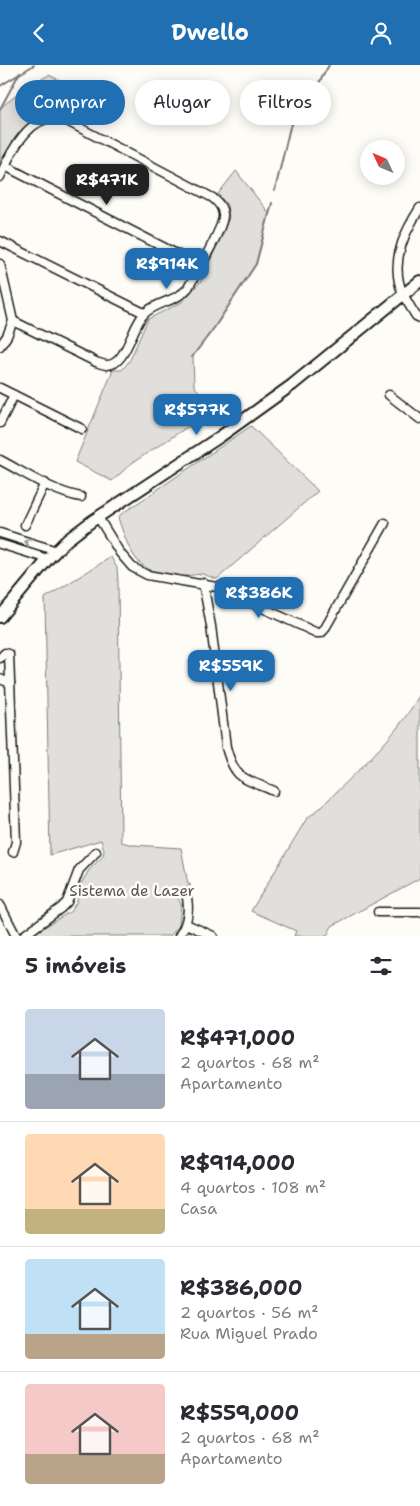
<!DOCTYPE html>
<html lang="pt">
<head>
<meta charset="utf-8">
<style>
	:root { --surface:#fff; --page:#f7f7f7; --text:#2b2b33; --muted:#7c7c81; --line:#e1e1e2; --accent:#1f6fb2 }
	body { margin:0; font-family:"Shantell Sans",sans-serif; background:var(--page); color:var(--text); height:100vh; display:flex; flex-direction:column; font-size:19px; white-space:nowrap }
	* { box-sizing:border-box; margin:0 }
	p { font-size:16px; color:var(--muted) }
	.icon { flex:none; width:28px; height:28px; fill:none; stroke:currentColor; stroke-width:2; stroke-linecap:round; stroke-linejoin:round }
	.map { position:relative; height:871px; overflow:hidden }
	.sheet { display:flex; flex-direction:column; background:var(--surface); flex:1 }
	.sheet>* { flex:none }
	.hud { position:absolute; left:15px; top:15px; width:390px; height:45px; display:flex; gap:10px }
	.needle { width:32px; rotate:314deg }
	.tools { position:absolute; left:360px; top:75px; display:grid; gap:10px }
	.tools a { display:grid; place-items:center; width:45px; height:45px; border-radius:50%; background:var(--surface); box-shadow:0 2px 12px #0003; font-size:25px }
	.price { position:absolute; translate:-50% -42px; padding:0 11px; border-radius:10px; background:var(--accent); color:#fff; font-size:16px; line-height:32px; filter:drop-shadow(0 1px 2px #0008) }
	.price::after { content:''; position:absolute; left:50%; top:30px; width:15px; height:11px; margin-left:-8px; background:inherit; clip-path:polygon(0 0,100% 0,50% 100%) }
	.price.selected { background:#222; color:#fff }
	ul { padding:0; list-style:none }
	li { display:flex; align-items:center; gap:15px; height:125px; padding:0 25px }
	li+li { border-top:1px solid var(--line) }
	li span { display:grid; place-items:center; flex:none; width:140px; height:100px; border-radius:5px; color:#555 }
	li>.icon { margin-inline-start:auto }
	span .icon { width:60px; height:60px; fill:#fffc; stroke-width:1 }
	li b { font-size:21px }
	h2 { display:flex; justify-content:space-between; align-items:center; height:60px; padding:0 25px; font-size:21px }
	.tag { padding:0 18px; border-radius:22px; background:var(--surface); box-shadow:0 2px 12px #0003; font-size:18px; line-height:45px }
	.tag.selected { background:var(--accent); color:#fff }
	header { display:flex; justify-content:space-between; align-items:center; height:65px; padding:0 25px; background:var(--accent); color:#fff; font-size:22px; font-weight:700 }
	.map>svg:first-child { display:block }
	.green { fill:#e0dfdb; stroke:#7e7e7c }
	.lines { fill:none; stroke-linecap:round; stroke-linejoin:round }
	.stream { stroke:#797876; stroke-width:2 }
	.minor-casing { stroke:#1c1c1c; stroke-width:11 }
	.tertiary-casing { stroke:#1c1c1c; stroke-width:14 }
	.minor { stroke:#fdfcf7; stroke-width:8 }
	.tertiary { stroke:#fdfcf7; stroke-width:10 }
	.oneway { stroke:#989794 }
	.labels { text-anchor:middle; stroke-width:5; stroke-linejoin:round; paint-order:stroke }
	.park-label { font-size:15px; fill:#575655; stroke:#fdfcf7 }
</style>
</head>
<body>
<header><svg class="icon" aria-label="back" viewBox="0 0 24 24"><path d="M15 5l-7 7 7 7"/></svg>Dwello<svg class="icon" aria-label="person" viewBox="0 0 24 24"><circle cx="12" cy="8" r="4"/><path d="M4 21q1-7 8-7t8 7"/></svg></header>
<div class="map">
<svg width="420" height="871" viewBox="0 0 420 871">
	<rect width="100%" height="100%" fill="#fdfcf7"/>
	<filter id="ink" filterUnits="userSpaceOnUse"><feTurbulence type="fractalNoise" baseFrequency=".02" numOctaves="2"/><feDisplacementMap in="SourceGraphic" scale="10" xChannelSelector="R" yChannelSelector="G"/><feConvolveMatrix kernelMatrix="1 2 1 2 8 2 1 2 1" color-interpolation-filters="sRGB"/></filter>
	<g filter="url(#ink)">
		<g class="green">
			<path d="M49 10 95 33 81 57C75 54 69 50 63 48 32 40 13 76 0 97V43L27 22Z"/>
			<polygon points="236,106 269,148 256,199 214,263 193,291 194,321 215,344 132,398 112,416 75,397 113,305 122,305 130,295 148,254 182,237 201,216 229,153 227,140 218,129"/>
			<path d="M251 361 318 426 217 514C212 513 207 510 202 509 195 509 187 512 179 511 136 509 131 490 118 453L120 450Z"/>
			<polygon points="111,492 117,503 118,516 121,777 134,780 181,783 188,819 191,820 181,826 177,831 181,839 179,861 170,871 30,871 71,846 77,836 81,819 89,805 103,791 104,785 101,775 50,790 45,533"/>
			<path d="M420 629V813L332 861 327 871H294L296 866 251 846 307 753 319 744C355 708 395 674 420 629Z"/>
		</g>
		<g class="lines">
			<g class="stream">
				<polyline points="0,21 34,0"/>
				<polyline points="0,44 20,7"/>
				<polyline points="275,125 290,62 319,18 329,0"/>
				<polyline points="192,292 214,263 256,199 272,138"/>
			</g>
			<g class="minor-casing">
				<g id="minor">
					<polyline points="5,101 200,201"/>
					<path d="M0 112C10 88 31 45 63 54L213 133C218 138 222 141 223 149 225 161 195 210 188 223 176 237 158 236 145 248 132 259 127 300 107 300 104 300 99 298 96 297L13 256"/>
					<path d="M420 143C406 165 393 190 399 217 401 229 410 241 416 251L420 253"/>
					<polyline points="0,176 144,248"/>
					<polyline points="0,199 13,256 7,271 0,281"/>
					<polyline points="0,323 82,364"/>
					<polyline points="389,330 420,354"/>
					<polyline points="0,358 14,330"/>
					<path d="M0 395C25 408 53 427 81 432"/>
					<polyline points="98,452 120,488 132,502 147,510 217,522 317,568 321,568 324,565 385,458"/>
					<polyline points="25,460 45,418"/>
					<polyline points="0,468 57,486"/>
					<polyline points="0,479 48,494"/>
					<path d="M203 518 211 561 226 682C235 716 244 713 274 726"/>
					<polyline points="0,593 5,588 9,589 16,777 13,787"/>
					<polyline points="0,614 10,618"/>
					<polyline points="0,840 16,871"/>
					<polyline points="378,847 420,847"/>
					<polyline points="186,859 213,871"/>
					<polyline points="23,871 61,843 67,837 79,805 96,787"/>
					<path d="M179 871C188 858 190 844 186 828"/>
				</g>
			</g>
			<g class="tertiary-casing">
				<polyline id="tertiary" points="0,552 48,494 67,475 92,456 221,371 292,320 420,216"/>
			</g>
			<use href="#minor" class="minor"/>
			<use href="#tertiary" class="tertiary"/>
		</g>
		<defs><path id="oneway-chevron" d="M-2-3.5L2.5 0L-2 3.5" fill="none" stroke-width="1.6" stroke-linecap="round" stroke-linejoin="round" transform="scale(1.25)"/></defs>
		<use class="oneway" href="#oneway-chevron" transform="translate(28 477) rotate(-163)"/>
	</g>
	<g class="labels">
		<g class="park-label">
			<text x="132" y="831">Sistema de Lazer</text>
		</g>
	</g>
</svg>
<div class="tools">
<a><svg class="needle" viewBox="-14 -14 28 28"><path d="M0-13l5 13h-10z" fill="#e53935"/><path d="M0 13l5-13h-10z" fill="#7c7c81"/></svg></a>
</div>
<b class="price selected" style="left:107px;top:141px">R$471K</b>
<b class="price" style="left:167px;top:225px">R$914K</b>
<b class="price" style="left:197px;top:371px">R$577K</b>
<b class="price" style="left:259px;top:554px">R$386K</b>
<b class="price" style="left:231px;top:627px">R$559K</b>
<div class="hud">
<a class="tag selected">Comprar</a>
<a class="tag">Alugar</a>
<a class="tag">Filtros</a>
</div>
</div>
<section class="sheet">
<h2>5 imóveis<svg class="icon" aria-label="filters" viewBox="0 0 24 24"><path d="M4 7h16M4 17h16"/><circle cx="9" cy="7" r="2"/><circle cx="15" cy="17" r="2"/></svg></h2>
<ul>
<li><span style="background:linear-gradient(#c9d6e8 65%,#9aa5b1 0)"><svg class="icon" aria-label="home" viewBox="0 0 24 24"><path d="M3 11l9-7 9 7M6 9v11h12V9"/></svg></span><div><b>R$471,000</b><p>2 quartos · 68 m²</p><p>Apartamento</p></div></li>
<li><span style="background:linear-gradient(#ffd9b3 75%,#c2b280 0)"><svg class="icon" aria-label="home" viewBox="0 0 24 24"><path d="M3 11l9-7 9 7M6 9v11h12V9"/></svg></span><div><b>R$914,000</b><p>4 quartos · 108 m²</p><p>Casa</p></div></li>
<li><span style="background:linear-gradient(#bfe0f5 75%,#b9a48a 0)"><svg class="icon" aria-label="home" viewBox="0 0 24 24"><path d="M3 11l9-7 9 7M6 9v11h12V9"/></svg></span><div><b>R$386,000</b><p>2 quartos · 56 m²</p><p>Rua Miguel Prado</p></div></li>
<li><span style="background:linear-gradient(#f6c9c9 70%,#b9a48a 0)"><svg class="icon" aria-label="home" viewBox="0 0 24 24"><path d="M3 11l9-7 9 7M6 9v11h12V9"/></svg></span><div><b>R$559,000</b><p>2 quartos · 68 m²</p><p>Apartamento</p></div></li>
</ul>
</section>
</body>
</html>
